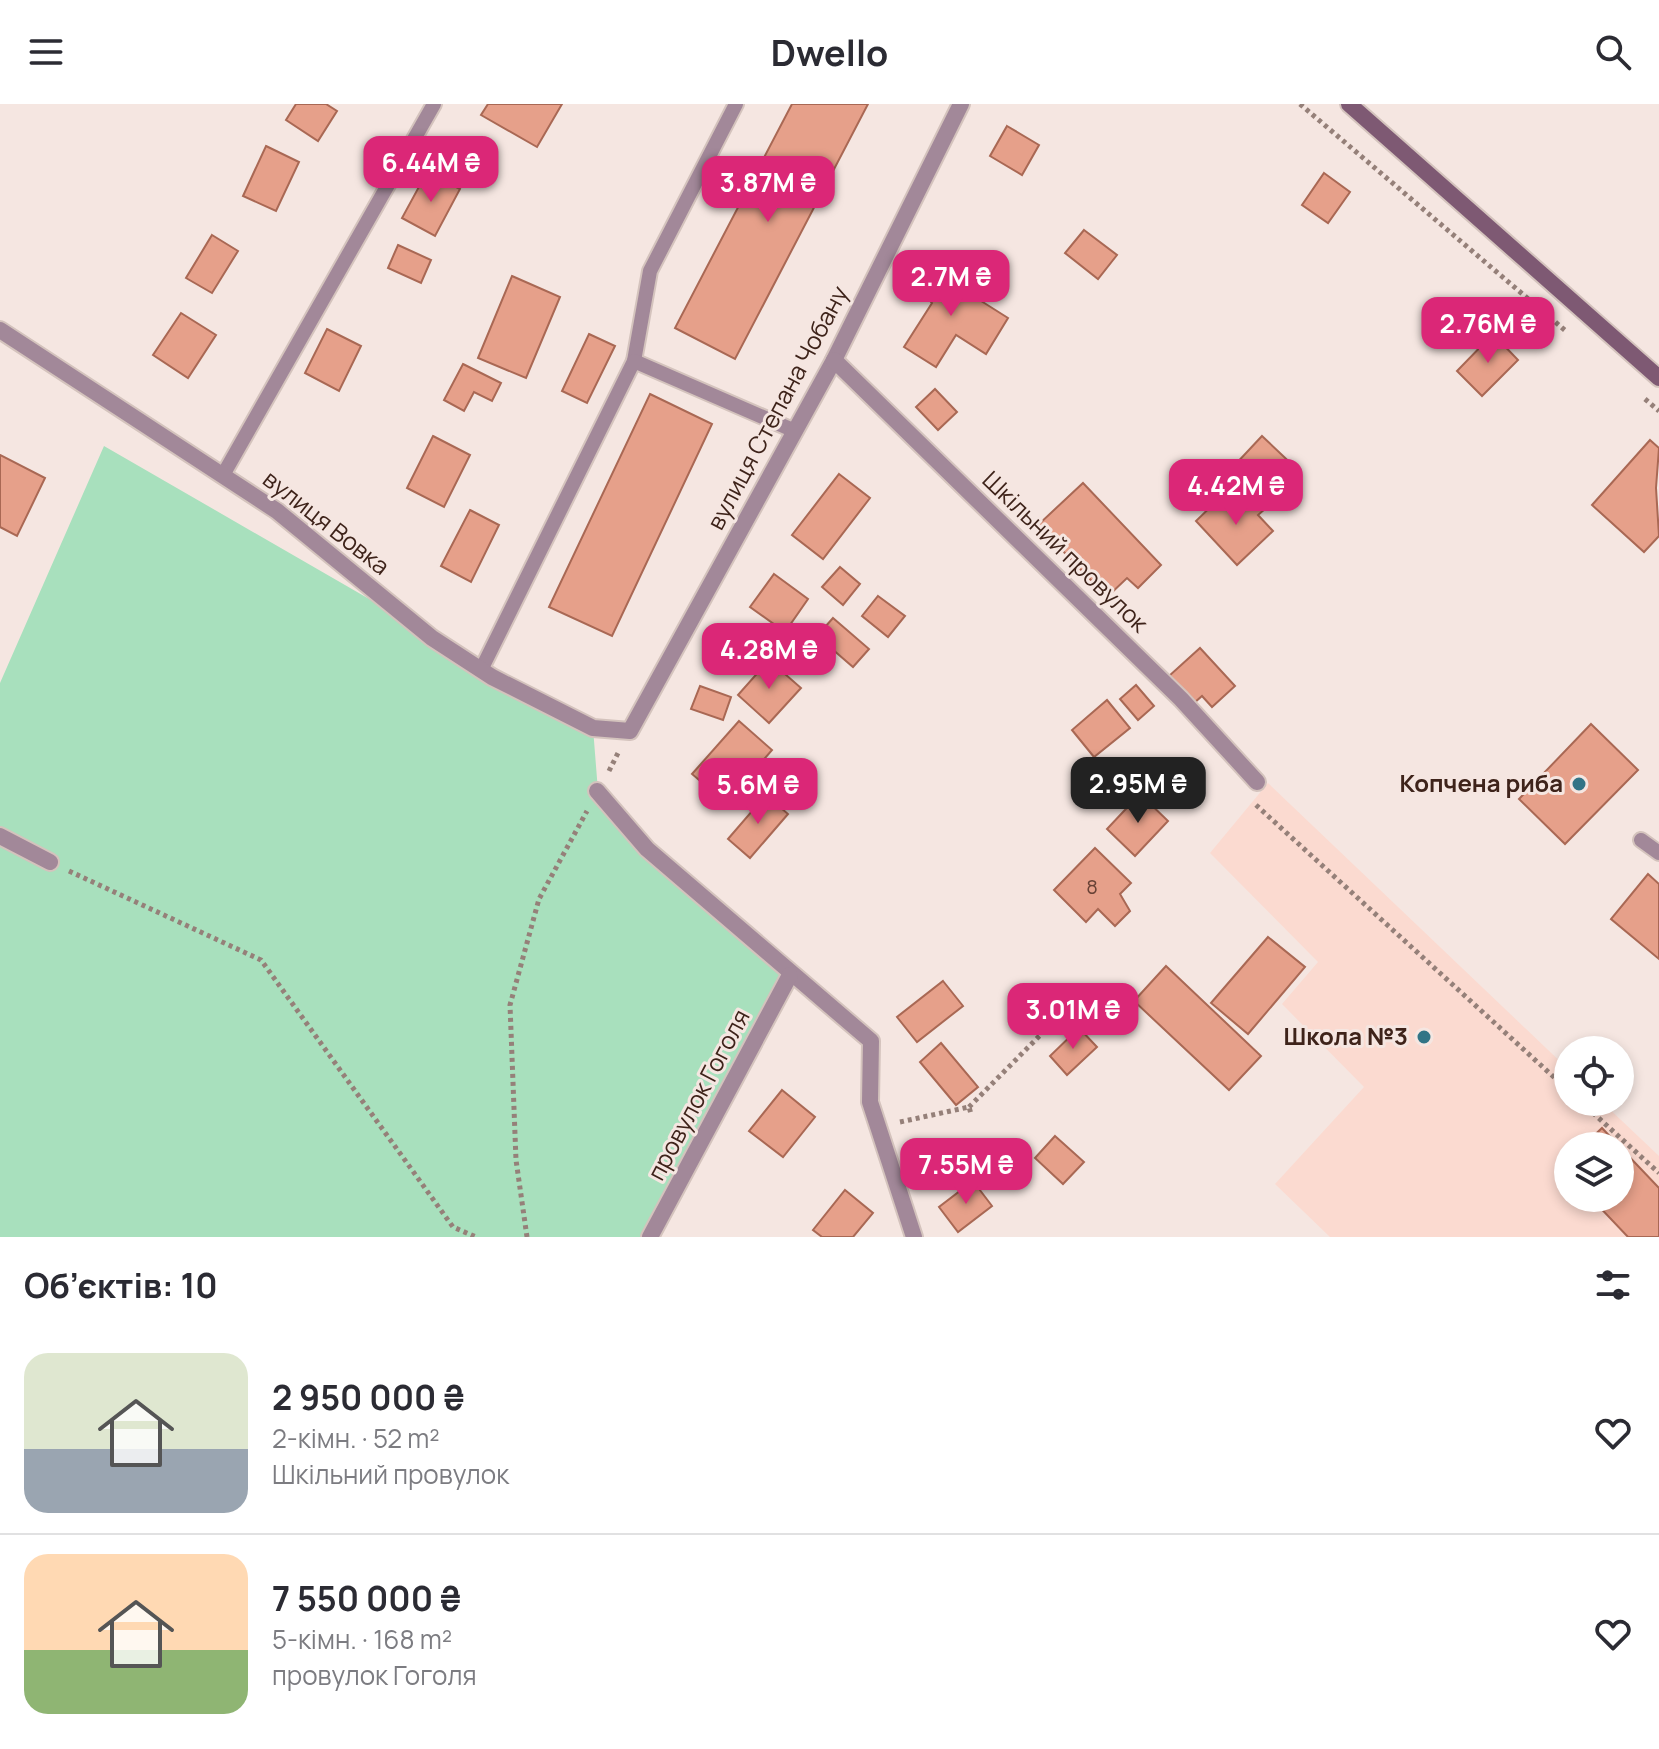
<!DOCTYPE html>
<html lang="uk">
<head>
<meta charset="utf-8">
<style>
	:root { --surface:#fff; --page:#f2f2f3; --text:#2b2b33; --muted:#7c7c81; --line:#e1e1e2; --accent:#db2777 }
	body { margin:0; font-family:Manrope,sans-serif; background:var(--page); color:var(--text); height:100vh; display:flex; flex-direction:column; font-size:30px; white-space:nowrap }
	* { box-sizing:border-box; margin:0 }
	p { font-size:26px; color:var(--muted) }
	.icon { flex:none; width:44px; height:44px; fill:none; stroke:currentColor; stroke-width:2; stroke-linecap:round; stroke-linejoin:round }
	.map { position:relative; height:1133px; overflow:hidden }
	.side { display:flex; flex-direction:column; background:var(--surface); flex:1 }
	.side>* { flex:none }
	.buttons { position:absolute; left:1554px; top:932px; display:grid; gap:16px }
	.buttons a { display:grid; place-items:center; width:80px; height:80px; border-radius:50%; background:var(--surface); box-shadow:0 4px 12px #0003; font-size:40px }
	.price { position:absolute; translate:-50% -68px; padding:0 18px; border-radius:16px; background:var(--accent); color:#fff; font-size:26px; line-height:52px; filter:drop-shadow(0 2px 4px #0008) }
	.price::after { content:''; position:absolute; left:50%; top:48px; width:24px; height:18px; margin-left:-12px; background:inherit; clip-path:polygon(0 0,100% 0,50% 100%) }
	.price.selected { background:#222; color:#fff }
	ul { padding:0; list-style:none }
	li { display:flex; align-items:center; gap:24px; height:200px; padding:0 24px }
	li+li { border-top:2px solid var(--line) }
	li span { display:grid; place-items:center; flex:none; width:224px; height:160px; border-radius:24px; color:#555 }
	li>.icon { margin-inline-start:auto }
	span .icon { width:96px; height:96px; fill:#fffc; stroke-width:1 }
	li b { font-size:34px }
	h2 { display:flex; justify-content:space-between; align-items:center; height:96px; padding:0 24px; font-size:34px }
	header { display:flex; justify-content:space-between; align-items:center; height:104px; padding:0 24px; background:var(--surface); font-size:36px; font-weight:700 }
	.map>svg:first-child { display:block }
	.built { fill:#fbdad0; fill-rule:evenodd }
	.green { fill:#a8e0bd }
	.building { fill:#e6a08a; stroke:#a96854; stroke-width:2 }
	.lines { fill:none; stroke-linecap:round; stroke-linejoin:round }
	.lane-casing { stroke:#d4c3bd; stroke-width:18 }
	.street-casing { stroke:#d4c3bd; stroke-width:20 }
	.secondary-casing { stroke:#d4c3bd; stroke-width:20 }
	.path { stroke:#958079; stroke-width:5; stroke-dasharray:4 4; stroke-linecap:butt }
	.lane { stroke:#a28899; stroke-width:14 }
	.street { stroke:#a28899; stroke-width:16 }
	.secondary { stroke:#7e5973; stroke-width:16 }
	.poi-dot { fill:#327486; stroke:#f5e6e1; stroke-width:3 }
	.labels { text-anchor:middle; stroke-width:6; stroke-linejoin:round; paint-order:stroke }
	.number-label { font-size:20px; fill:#684236 }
	.street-label { font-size:24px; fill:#3e231a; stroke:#f5e6e1 }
	.poi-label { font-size:24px; font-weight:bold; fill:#3e231a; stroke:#f5e6e1; text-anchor:end }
</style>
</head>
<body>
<header><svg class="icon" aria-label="menu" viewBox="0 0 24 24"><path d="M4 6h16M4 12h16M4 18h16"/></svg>Dwello<svg class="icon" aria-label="search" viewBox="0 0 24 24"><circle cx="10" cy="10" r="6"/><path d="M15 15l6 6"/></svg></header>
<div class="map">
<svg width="1659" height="1133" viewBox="0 0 1659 1133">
	<rect width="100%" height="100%" fill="#f5e6e1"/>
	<path class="built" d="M1268 679 1568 965V998H1602L1659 1052V1133H1330L1275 1080 1364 983 1282 900 1318 858 1210 749ZM1568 1042H1620V1094H1568Z"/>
	<polygon class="green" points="104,342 593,624 598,687 790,871 650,1133 0,1133 0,579"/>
	<g class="building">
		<polygon points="296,0 326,0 337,7 318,37 286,16"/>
		<polygon points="488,0 562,0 537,43 481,11"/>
		<polygon points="792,0 868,0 735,255 675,224"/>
		<polygon points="1007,22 1039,41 1022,71 990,52"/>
		<polygon points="266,42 299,58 276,107 243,92"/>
		<polygon points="427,68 460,85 435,132 402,114"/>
		<polygon points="1324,69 1350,88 1328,119 1302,101"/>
		<polygon points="1084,126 1117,151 1098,175 1065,149"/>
		<polygon points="212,131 238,147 212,189 186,174"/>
		<polygon points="398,141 431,156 421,179 388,164"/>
		<polygon points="921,159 1008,214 986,250 956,231 936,263 904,243 932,199 911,175"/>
		<polygon points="512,172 560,193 526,274 478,254"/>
		<polygon points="181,209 216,231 188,274 153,251"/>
		<polygon points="327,225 361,242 339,287 305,269"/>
		<polygon points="589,230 615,242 587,299 562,287"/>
		<polygon points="1493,230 1518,256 1482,292 1457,267"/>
		<polygon points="463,260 501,279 492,297 474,288 464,307 444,296"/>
		<polygon points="935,285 957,308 938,326 916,303"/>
		<polygon points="650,290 712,320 612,532 549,503"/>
		<polygon points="433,332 470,351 444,403 407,384"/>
		<polygon points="1262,332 1299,367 1269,399 1232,364"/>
		<polygon points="1650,336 1659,344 1656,384 1659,432 1644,448 1592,401"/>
		<polygon points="0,351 45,374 17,432 0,423"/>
		<polygon points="839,370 870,394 823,455 792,431"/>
		<polygon points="1083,379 1161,461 1138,484 1127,474 1107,493 1038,421"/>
		<polygon points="1224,390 1237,404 1251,391 1265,405 1258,411 1273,427 1237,461 1196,417"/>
		<polygon points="470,406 499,421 471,478 441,462"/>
		<polygon points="840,463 860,480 843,501 822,483"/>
		<polygon points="774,470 808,495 785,528 750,503"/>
		<polygon points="878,492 905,512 888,533 862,512"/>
		<polygon points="833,514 869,545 853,563 817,532"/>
		<polygon points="1200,544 1235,582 1212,603 1202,592 1194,599 1169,572"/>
		<polygon points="769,556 801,584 769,619 738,591"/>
		<polygon points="1136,581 1154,602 1138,616 1120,595"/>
		<polygon points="700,582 731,593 723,616 691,605"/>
		<polygon points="1107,596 1130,624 1094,653 1072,626"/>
		<polygon points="739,617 772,646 726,699 692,670"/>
		<polygon points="1591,620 1638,666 1565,740 1519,695"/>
		<polygon points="1140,690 1168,717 1135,752 1107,725"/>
		<polygon points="766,691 788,710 750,754 728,735"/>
		<polygon points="1095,744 1131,779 1120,790 1130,807 1115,822 1098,805 1086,818 1054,786"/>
		<polygon points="1648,770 1659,780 1659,855 1611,815"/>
		<polygon points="1268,833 1305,863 1248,930 1211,899"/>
		<polygon points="1166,862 1261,952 1229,986 1134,897"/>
		<polygon points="943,877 963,902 917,938 897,913"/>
		<polygon points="1079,924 1097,943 1067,971 1050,952"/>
		<polygon points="941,939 978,983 956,1001 920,958"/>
		<polygon points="782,986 815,1013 783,1053 749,1027"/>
		<polygon points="1602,1024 1619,1042 1583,1042"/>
		<polygon points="1055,1032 1084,1058 1063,1080 1035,1054"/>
		<polygon points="1620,1043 1659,1084 1659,1133 1628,1133 1591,1094 1620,1094"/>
		<polygon points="973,1077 992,1102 958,1128 939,1103"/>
		<polygon points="845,1086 873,1109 853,1133 822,1133 813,1126"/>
	</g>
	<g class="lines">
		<g class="lane-casing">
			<g id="lane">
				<polyline points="634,257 650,167 736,0"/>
				<polyline points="223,371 434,0"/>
				<polyline points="481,566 634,257 795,327"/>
				<polyline points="1641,736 1659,749"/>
			</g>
		</g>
		<g class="street-casing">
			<g id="street">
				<polyline points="0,226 277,407 432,534 492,573 593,624 630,627 834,256 961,0"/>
				<polyline points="834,256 1181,595 1257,678"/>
				<polyline points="597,687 647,745 871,937 870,998 914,1133"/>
				<polyline points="0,732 50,758"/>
				<polyline points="650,1133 790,871"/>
			</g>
		</g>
		<g class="secondary-casing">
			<polyline id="secondary" points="1349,0 1659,274"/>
		</g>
		<g class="path">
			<polyline points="1300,0 1567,228"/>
			<polyline points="1645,295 1659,307"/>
			<polyline points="609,667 619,647"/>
			<polyline points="1256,701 1568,986"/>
			<polyline points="69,767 261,856 453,1123 476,1133"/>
			<polyline points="1581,998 1659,1069"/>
			<polyline points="969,1003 1081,890"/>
			<polyline points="900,1018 969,1003 971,1010"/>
			<polyline points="527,1133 516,1056 510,901 539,795 587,707"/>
		</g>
		<use href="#lane" class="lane"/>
		<use href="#street" class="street"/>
		<use href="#secondary" class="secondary"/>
	</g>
	<g class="poi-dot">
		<circle cx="1579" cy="680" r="8"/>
		<circle cx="1424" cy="933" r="8"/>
	</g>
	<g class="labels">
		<g class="number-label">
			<text x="1092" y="790">8</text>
		</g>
		<g class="street-label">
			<text transform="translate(778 304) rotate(-62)" y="8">вулиця Степана Чобану</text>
			<text transform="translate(326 419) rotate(38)" y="8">вулиця Вовка</text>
			<text transform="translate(1065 448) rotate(44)" y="8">Шкільний провулок</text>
			<text transform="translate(699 991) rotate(-62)" y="8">провулок Гоголя</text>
		</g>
		<g class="poi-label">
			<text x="1563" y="688">Копчена риба</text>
			<text x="1408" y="941">Школа №3</text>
		</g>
	</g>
</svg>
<div class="buttons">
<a><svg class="icon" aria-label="locate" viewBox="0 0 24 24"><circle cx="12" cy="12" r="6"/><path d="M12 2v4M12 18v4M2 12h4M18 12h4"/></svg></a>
<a><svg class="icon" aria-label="layers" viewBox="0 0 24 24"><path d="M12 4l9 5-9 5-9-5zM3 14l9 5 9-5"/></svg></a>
</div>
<b class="price" style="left:431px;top:100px">6.44M ₴</b>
<b class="price" style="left:768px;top:120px">3.87M ₴</b>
<b class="price" style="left:951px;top:214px">2.7M ₴</b>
<b class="price" style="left:1488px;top:261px">2.76M ₴</b>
<b class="price" style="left:1236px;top:423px">4.42M ₴</b>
<b class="price" style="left:769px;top:587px">4.28M ₴</b>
<b class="price selected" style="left:1138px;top:721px">2.95M ₴</b>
<b class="price" style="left:758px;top:722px">5.6M ₴</b>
<b class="price" style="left:1073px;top:947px">3.01M ₴</b>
<b class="price" style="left:966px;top:1102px">7.55M ₴</b>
</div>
<section class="side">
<h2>Об’єктів: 10<svg class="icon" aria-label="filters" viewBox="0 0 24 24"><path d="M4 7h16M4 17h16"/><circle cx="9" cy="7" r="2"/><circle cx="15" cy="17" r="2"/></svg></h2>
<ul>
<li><span style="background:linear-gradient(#dfe7d0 60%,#9aa5b1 0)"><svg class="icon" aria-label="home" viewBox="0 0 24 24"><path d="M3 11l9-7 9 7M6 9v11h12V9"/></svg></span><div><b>2 950 000 ₴</b><p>2-кімн. · 52 m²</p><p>Шкільний провулок</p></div><svg class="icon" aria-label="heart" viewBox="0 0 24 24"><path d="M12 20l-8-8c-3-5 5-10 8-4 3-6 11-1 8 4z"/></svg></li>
<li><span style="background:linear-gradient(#ffd9b3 60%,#8fb573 0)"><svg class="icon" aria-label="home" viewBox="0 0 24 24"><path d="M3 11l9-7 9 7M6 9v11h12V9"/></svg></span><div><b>7 550 000 ₴</b><p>5-кімн. · 168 m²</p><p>провулок Гоголя</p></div><svg class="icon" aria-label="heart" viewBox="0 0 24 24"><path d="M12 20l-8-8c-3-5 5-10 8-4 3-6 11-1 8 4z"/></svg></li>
</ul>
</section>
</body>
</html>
